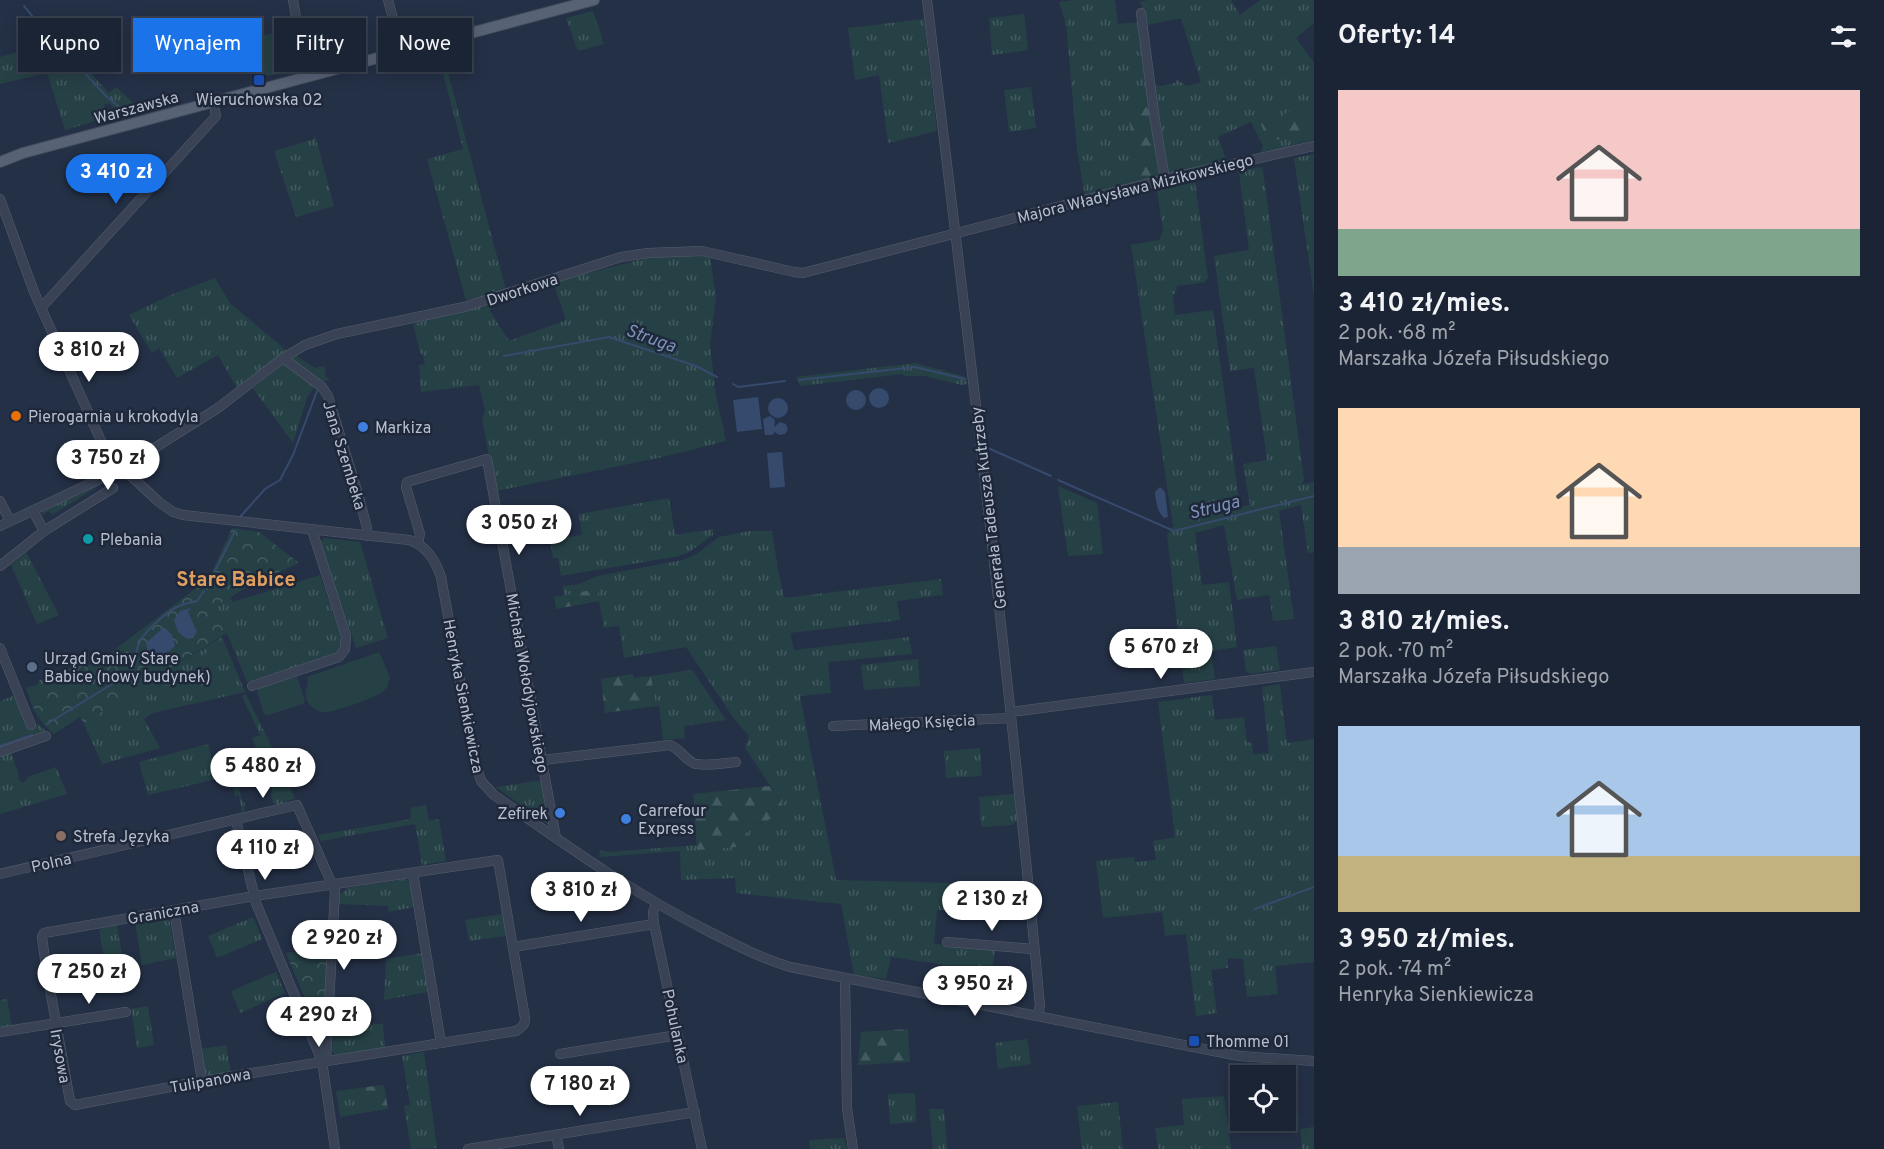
<!DOCTYPE html>
<html lang="pl">
<head>
<meta charset="utf-8">
<style>
	:root { --surface:#1b2434; --page:#283040; --text:#f1f3f6; --muted:#a0a4ac; --line:#39414f; --accent:#1a73e8 }
	body { margin:0; font-family:Overpass,sans-serif; background:var(--page); color:var(--text); height:100vh; display:flex; flex-direction:column; font-size:22px; white-space:nowrap }
	* { box-sizing:border-box; margin:0 }
	p { font-size:20px; color:var(--muted) }
	.icon { flex:none; width:33px; height:33px; fill:none; stroke:currentColor; stroke-width:2; stroke-linecap:round; stroke-linejoin:round }
	.map { position:relative; flex:1; overflow:hidden }
	.panel { display:flex; flex-direction:column; background:var(--surface); width:570px }
	.panel>* { flex:none }
	.hud { position:absolute; left:18px; top:18px; width:570px; height:54px; display:flex; gap:12px }
	.fabs { position:absolute; left:1230px; top:1065px; display:grid; gap:12px }
	.fabs a { display:grid; place-items:center; width:66px; height:66px; border-radius:0px; background:var(--surface); box-shadow:0 3px 15px #0003,0 0 0 2px var(--line); font-size:30px }
	.price { position:absolute; translate:-50% -51px; padding:0 14px; border-radius:21px; background:#fff; color:#222; font-size:20px; line-height:39px; filter:drop-shadow(0 2px 3px #0008) }
	.price::after { content:''; position:absolute; left:50%; top:36px; width:18px; height:14px; margin-left:-9px; background:inherit; clip-path:polygon(0 0,100% 0,50% 100%) }
	.price.on { background:var(--accent); color:#fff }
	ul { padding:0; list-style:none }
	li { display:grid; align-content:center; gap:12px; height:318px; padding:0 24px }
	li span { display:grid; place-items:center; height:186px; border-radius:0px; color:#555 }
	li>.icon { margin-inline-start:auto }
	span .icon { width:108px; height:108px; fill:#fffc; stroke-width:1 }
	li b { font-size:26px }
	h2 { display:flex; justify-content:space-between; align-items:center; height:72px; padding:0 24px; font-size:26px }
	.pill { padding:0 21px; border-radius:0px; background:var(--surface); box-shadow:0 3px 15px #0003,0 0 0 2px var(--line); font-size:21px; line-height:54px }
	.pill.on { background:var(--accent); color:#fff }
	main { display:flex; flex:1; min-height:0 }
	.map>svg:first-child { display:block }
	.grass { fill:url(#grass-tufts) }
	.forest { fill:url(#forest-firs) }
	.park { fill:url(#park-crowns) }
	.pitch { fill:#264146 }
	.water { fill:#364a6e }
	.lines { fill:none; stroke-linecap:round; stroke-linejoin:round }
	.stream { stroke:#364a6e; stroke-width:2 }
	.minor-casing { stroke:#555e6f; stroke-width:10 }
	.major-casing { stroke:#434c5e; stroke-width:12 }
	.minor { stroke:#394355; stroke-width:9 }
	.major { stroke:#576275; stroke-width:10 }
	.transit-dot { fill:#1a4fb4; stroke:#1e283a; stroke-width:2 }
	.food-dot { fill:#e8710a; stroke:#1e283a; stroke-width:2 }
	.shop-dot { fill:#3f7fe0; stroke:#1e283a; stroke-width:2 }
	.culture-dot { fill:#0f9aa8; stroke:#1e283a; stroke-width:2 }
	.service-dot { fill:#5c6f8a; stroke:#1e283a; stroke-width:2 }
	.education-dot { fill:#8d6e63; stroke:#1e283a; stroke-width:2 }
	.labels { text-anchor:middle; stroke-width:5; stroke-linejoin:round; paint-order:stroke }
	.poi-label { font-size:16px; fill:#b7bece; stroke:#1e283a; text-anchor:start }
	.street-label { font-size:16px; fill:#b7bece; stroke:#1e283a }
	.water-label { font-size:18px; font-style:italic; fill:#7c91b8; stroke:#1e283a }
	.quarter-label { font-size:20px; font-weight:bold; fill:#e19f5f; stroke:#1e283a }
</style>
</head>
<body>
<main>
<div class="map">
<svg width="1314" height="1149" viewBox="0 0 1314 1149">
	<defs>
		<pattern id="grass-tufts" width="24" height="20" patternUnits="userSpaceOnUse" patternTransform="scale(1.5)"><rect width="24" height="20" fill="#264146"/><path d="M3 7l-1-3M5 7V3M7 7l1-3M15 17l-1-3M17 17v-4M19 17l1-3" fill="none" stroke="#435b60"/></pattern>
		<pattern id="forest-firs" width="22" height="20" patternUnits="userSpaceOnUse" patternTransform="scale(1.5)"><rect width="22" height="20" fill="#264146"/><path d="M5 1l3.5 6h-7zM16 11l3.5 6h-7z" fill="#435b60"/></pattern>
		<pattern id="park-crowns" width="20" height="18" patternUnits="userSpaceOnUse" patternTransform="scale(1.5)"><rect width="20" height="18" fill="#264146"/><path d="M2 6a3 3 0 1 1 6 0M12 15a3 3 0 1 1 6 0" fill="none" stroke="#435b60"/></pattern>
	</defs>
	<rect width="100%" height="100%" fill="#243046"/>
	<g class="grass">
		<polygon points="1073,0 1115,0 1118,24 1140,22 1150,101 1127,104 1137,183 1085,197 1077,149 1066,23 1059,2"/>
		<polygon points="1148,0 1231,0 1240,15 1260,0 1314,0 1314,23 1296,38 1314,63 1314,140 1260,153 1263,146 1251,122 1218,137 1227,162 1167,176 1155,83 1159,86 1175,83 1177,80 1188,86 1201,82 1181,18 1148,25 1140,2"/>
		<polygon points="593,11 604,44 578,51 566,18"/>
		<polygon points="1024,14 1028,50 992,55 989,18"/>
		<polygon points="924,19 937,131 888,143 879,75 855,80 848,28"/>
		<polygon points="44,23 109,93 116,87 143,111 124,117 109,103 104,104 108,117 65,130 47,73 0,84 0,57 50,43 37,26"/>
		<polygon points="293,28 299,65 296,71 259,77 249,39"/>
		<polygon points="442,50 506,290 466,300 427,159 463,149 437,51"/>
		<polygon points="1031,87 1036,128 1009,132 1004,90"/>
		<polygon points="315,135 334,206 296,217 274,151 314,139"/>
		<polygon points="1314,154 1314,296 1294,158"/>
		<polygon points="1259,167 1263,170 1304,480 1301,485 1314,482 1314,552 1308,553 1301,505 1279,511 1294,619 1273,621 1269,595 1237,600 1224,525 1195,533 1202,585 1229,582 1237,647 1211,651 1215,679 1184,683 1167,535 1173,526 1131,245 1159,240 1163,231 1157,191 1195,182 1208,278 1205,282 1177,286 1176,292 1173,295 1175,315 1213,310 1240,507 1250,505 1243,464 1267,460 1254,368 1230,371 1214,256 1249,250 1239,172"/>
		<polygon points="659,255 710,257 716,296 710,345 716,396 726,441 663,457 496,491 482,420 485,411 479,385 421,392 419,365 425,364 423,355 420,353 413,324 494,301 490,311 509,341 566,320 553,282"/>
		<polygon points="215,278 230,303 287,351 238,390 218,355 177,378 159,348 152,353 129,315 173,294"/>
		<polygon points="295,355 315,368 324,366 326,370 325,376 330,380 322,382 291,358"/>
		<polygon points="286,362 316,384 307,398 293,443 253,388"/>
		<polygon points="915,363 966,377 967,384 962,385 925,376 903,376 903,374 800,386 796,377"/>
		<polygon points="100,485 52,515 49,511 40,516 44,510"/>
		<polygon points="1058,486 1097,503 1103,554 1068,556"/>
		<polygon points="669,498 675,535 713,529 713,535 689,552 679,556 561,576 558,558 553,558 550,540 582,535 579,514"/>
		<polygon points="749,531 772,531 777,565 784,598 941,579 943,595 897,601 900,620 790,633 794,650 909,637 912,654 828,662 831,693 800,696 836,880 952,883 948,910 937,910 934,944 995,949 992,972 891,957 886,979 854,975 841,904 736,893 735,878 681,880 680,851 599,857 600,850 609,852 697,845 697,849 749,846 745,824 762,823 782,803 745,748 749,736 735,720 686,647 624,658 619,626 604,628 597,590 564,596 563,586 580,584 597,576 683,560 695,555 719,537"/>
		<polygon points="324,538 360,542 388,638 356,648 320,543"/>
		<polygon points="26,552 59,615 37,624 11,565"/>
		<polygon points="320,575 342,640 342,644 335,654 247,682 216,606 230,597 233,602"/>
		<polygon points="222,637 245,692 153,713 144,719 160,748 102,764 84,724 130,693"/>
		<polygon points="1276,646 1280,670 1250,674 1246,671 1243,650"/>
		<polygon points="918,659 920,686 864,690 861,665"/>
		<polygon points="690,670 693,671 726,720 684,726 685,738 663,740 659,706 656,706 651,676"/>
		<polygon points="1280,684 1287,743 1314,739 1314,962 1275,966 1278,994 1247,997 1243,959 1228,958 1228,968 1211,970 1217,1013 1196,1016 1186,934 1165,936 1162,912 1103,918 1096,861 1134,857 1135,862 1156,860 1153,841 1175,837 1158,702 1212,695 1215,720 1244,717 1247,742 1252,743 1253,754 1269,753 1262,687"/>
		<polygon points="246,694 276,756 262,761 252,738 260,735 242,696"/>
		<polygon points="16,695 28,727 38,724 46,731 0,750 0,701"/>
		<polygon points="208,744 213,765 243,758 247,768 236,772 242,802 245,802 244,812 242,813 239,795 235,796 230,776 148,795 139,762"/>
		<polygon points="980,748 982,776 946,778 944,751"/>
		<polygon points="11,752 19,776 18,780 24,783 28,777 56,767 67,794 0,814 0,755"/>
		<polygon points="543,780 550,826 496,787"/>
		<path d="M287 781 295 798 278 805C270 802 271 794 272 786Z"/>
		<polygon points="1014,794 1017,821 1012,825 981,827 979,797"/>
		<polygon points="426,805 429,821 439,819 446,861 422,865 415,824 321,841 318,835 411,819 410,808"/>
		<polygon points="405,879 410,883 414,907 388,912 388,906 339,904 339,896 347,888"/>
		<polygon points="503,914 506,936 469,941 465,920"/>
		<polygon points="164,917 170,922 176,958 142,965 135,922"/>
		<polygon points="253,917 262,939 217,958 208,936"/>
		<polygon points="117,925 124,968 106,970 99,929"/>
		<polygon points="338,928 387,930 386,942 337,940"/>
		<polygon points="422,953 428,992 384,1000 386,959"/>
		<polygon points="276,972 285,993 240,1013 231,991"/>
		<polygon points="7,999 12,1026 0,1028 0,1000"/>
		<polygon points="307,1005 313,1017 325,1015 323,1046 321,1047 303,1007"/>
		<polygon points="148,1006 154,1045 137,1048 131,1009"/>
		<polygon points="334,1022 383,1024 385,1048 336,1056 332,1051"/>
		<polygon points="1027,1039 1031,1064 998,1069 995,1043"/>
		<polygon points="226,1045 231,1073 210,1077 204,1072 201,1049"/>
		<polygon points="424,1052 437,1148 411,1149 404,1106 410,1105 402,1056"/>
		<polygon points="1255,1065 1293,1068 1299,1122 1263,1126 1262,1121 1286,1120 1286,1076 1257,1075"/>
		<polygon points="359,1088 363,1113 340,1117 336,1091"/>
		<polygon points="915,1093 916,1122 890,1124 888,1094"/>
		<polygon points="1224,1096 1231,1149 1158,1149 1155,1128 1184,1125 1182,1099"/>
		<polygon points="1118,1102 1123,1149 1082,1149 1077,1106"/>
		<polygon points="929,1109 944,1109 947,1149 933,1149"/>
		<polygon points="1314,1127 1314,1149 1302,1149 1300,1129"/>
		<polygon points="844,1138 847,1149 810,1149 809,1140"/>
	</g>
	<g class="forest">
		<polygon points="1150,101 1163,177 1137,183 1127,104"/>
		<polygon points="1300,107 1313,129 1287,138 1268,141 1261,124"/>
		<polygon points="597,589 599,601 556,609 554,597"/>
		<polygon points="633,674 634,678 651,676 656,706 605,713 601,679"/>
		<path d="M770 786 782 804C776 821 762 823 746 824L749 846 697 850 693 794Z"/>
		<polygon points="908,1029 910,1062 858,1065 861,1032"/>
		<polygon points="384,1085 388,1109 363,1113 359,1088"/>
	</g>
	<g class="park">
		<path d="M232 528 259 532 299 563 247 587 216 606 227 633 130 693 84 724 80 717 54 734C36 719 33 708 26 688L39 684 38 681 83 663 86 667 109 654 203 583 210 576Z"/>
		<polygon points="327,946 325,1015 313,1017 286,953"/>
	</g>
	<g class="pitch">
		<polygon points="215,648 222,660 203,671 196,659"/>
		<path d="M379 652 390 677 387 687 381 693C371 699 337 711 326 712 318 713 310 707 307 700 303 691 310 685 307 677Z"/>
		<polygon points="297,677 305,700 303,704 268,715 264,714 257,692 259,688"/>
	</g>
	<g class="water">
		<circle cx="879" cy="398" r="10"/>
		<circle cx="856" cy="400" r="10"/>
		<polygon points="758,397 762,429 737,432 733,400"/>
		<circle cx="778" cy="408" r="10"/>
		<polygon points="770,416 775,420 774,427 780,422 786,424 788,429 785,434 779,435 775,432 772,435 765,435 763,419"/>
		<polygon points="782,452 785,487 770,488 767,453"/>
		<path d="M1160 487 1165 492 1168 517 1164 518C1157 511 1156 502 1155 492Z"/>
		<polygon points="191,608 188,612 197,632 193,638 187,639 178,632 174,620 180,611"/>
		<polygon points="164,627 172,635 175,646 167,653 157,657 148,651 146,643"/>
	</g>
	<g class="lines">
		<g class="stream">
			<polyline points="24,6 33,17"/>
			<polyline points="40,25 106,96 128,114"/>
			<polyline points="504,356 609,337 696,366 717,377"/>
			<polyline points="799,380 915,367 965,379"/>
			<polyline points="733,384 738,387 785,381"/>
			<polyline points="988,448 1051,476"/>
			<polyline points="1058,480 1174,531 1314,496"/>
			<polyline points="240,517 265,489 280,480 293,455 317,391"/>
			<polyline points="208,585 235,531"/>
			<path d="M47 724 130 673C135 664 135 656 138 646 141 634 167 611 179 606 185 603 191 603 197 601L204 591"/>
			<polyline points="0,746 32,735"/>
			<polyline points="1255,909 1314,887"/>
		</g>
		<g class="minor-casing">
			<g id="minor">
				<polyline points="293,0 306,77"/>
				<polyline points="388,0 402,52"/>
				<path d="M927 0C968 335 1009 670 1040 1006L1037 1016"/>
				<polyline points="1141,13 1155,121 1165,179"/>
				<path d="M0 199 34 292 107 454 159 502 173 512 183 515 409 540C427 546 435 560 441 577L474 758 481 781 494 795C563 843 631 892 706 930 734 944 760 958 790 967L1239 1056 1314 1061"/>
				<polyline points="41,308 216,116 215,111"/>
				<polyline points="283,358 322,387 328,396 358,494 367,528 367,536"/>
				<polyline points="0,501 10,521"/>
				<polyline points="33,511 44,531"/>
				<polyline points="0,526 121,469 218,408 283,358 305,345 337,334 464,307 621,257 648,253 702,251 794,272 803,273 1165,179 1314,146"/>
				<polyline points="418,543 420,534 406,487 407,482 487,459 556,838"/>
				<polyline points="0,566 44,531 113,488"/>
				<polyline points="0,648 31,725"/>
				<polyline points="252,686 339,657 345,649 346,636 312,530"/>
				<polyline points="1011,712 1314,672"/>
				<polyline points="833,726 1011,718"/>
				<polyline points="0,752 46,736"/>
				<path d="M543 760 670 745C680 749 684 758 693 763 701 767 726 763 736 762"/>
				<polyline points="236,820 256,903 322,1061 335,1149"/>
				<path d="M498 860 525 1018C525 1025 522 1027 516 1031L202 1081 75 1105 70 1101 46 967 42 937 44 933 254 896Z"/>
				<polyline points="413,873 441,1043"/>
				<polyline points="0,874 297,805 335,891 326,1060"/>
				<polyline points="656,904 653,912 654,924 702,1149"/>
				<polyline points="174,910 202,1081"/>
				<polyline points="947,942 1033,949"/>
				<polyline points="513,947 654,924"/>
				<polyline points="845,978 847,1108 853,1149"/>
				<polyline points="0,1032 126,1012"/>
				<polyline points="560,1054 678,1035"/>
				<polyline points="556,1135 559,1149"/>
				<polyline points="468,1149 695,1112"/>
			</g>
		</g>
		<g class="major-casing">
			<polyline id="major" points="0,162 23,153 594,0"/>
		</g>
		<use href="#minor" class="minor"/>
		<use href="#major" class="major"/>
	</g>
	<g class="transit-dot">
		<rect x="253" y="74" width="12" height="12" rx="3"/>
		<rect x="1188" y="1035" width="12" height="12" rx="3"/>
	</g>
	<circle class="food-dot" cx="16" cy="416" r="6"/>
	<g class="shop-dot">
		<circle cx="363" cy="427" r="6"/>
		<circle cx="560" cy="813" r="6"/>
		<circle cx="626" cy="819" r="6"/>
	</g>
	<circle class="culture-dot" cx="88" cy="539" r="6"/>
	<circle class="service-dot" cx="32" cy="667" r="6"/>
	<circle class="education-dot" cx="61" cy="836" r="6"/>
	<g class="labels">
		<g class="poi-label">
			<text x="259" y="105" text-anchor="middle">Wieruchowska 02</text>
			<text x="28" y="422">Pierogarnia u krokodyla</text>
			<text x="375" y="433">Markiza</text>
			<text x="100" y="545">Plebania</text>
			<text x="44" y="664">Urząd Gminy Stare<tspan x="44" dy="18">Babice (nowy budynek)</tspan></text>
			<text x="638" y="816">Carrefour<tspan x="638" dy="18">Express</tspan></text>
			<text x="548" y="819" text-anchor="end">Zefirek</text>
			<text x="73" y="842">Strefa Języka</text>
			<text x="1206" y="1047">Thomme 01</text>
		</g>
		<g class="street-label">
			<text transform="translate(136 107) rotate(-15)" y="6">Warszawska</text>
			<text transform="translate(1135 188) rotate(-14)" y="6">Majora Władysława Mizikowskiego</text>
			<text transform="translate(522 289) rotate(-18)" y="6">Dworkowa</text>
			<text transform="translate(345 455) rotate(73)" y="6">Jana Szembeka</text>
			<text transform="translate(988 508) rotate(-97)" y="6">Generała Tadeusza Kutrzeby</text>
			<text transform="translate(528 683) rotate(80)" y="6">Michała Wołodyjowskiego</text>
			<text transform="translate(464 696) rotate(79)" y="6">Henryka Sienkiewicza</text>
			<text transform="translate(922 722) rotate(-3)" y="6">Małego Księcia</text>
			<text transform="translate(51 862) rotate(-13)" y="6">Polna</text>
			<text transform="translate(163 912) rotate(-10)" y="6">Graniczna</text>
			<text transform="translate(676 1026) rotate(78)" y="6">Pohulanka</text>
			<text transform="translate(61 1056) rotate(80)" y="6">Irysowa</text>
			<text transform="translate(210 1080) rotate(-10)" y="6">Tulipanowa</text>
		</g>
		<g class="water-label">
			<text transform="translate(651 338) rotate(20)" y="6">Struga</text>
			<text transform="translate(1214 507) rotate(-14)" y="6">Struga</text>
		</g>
		<g class="quarter-label">
			<text x="236" y="586">Stare Babice</text>
		</g>
	</g>
</svg>
<div class="fabs">
<a><svg class="icon" aria-label="locate" viewBox="0 0 24 24"><circle cx="12" cy="12" r="6"/><path d="M12 2v4M12 18v4M2 12h4M18 12h4"/></svg></a>
</div>
<b class="price on" style="left:116px;top:205px">3 410 zł</b>
<b class="price" style="left:89px;top:383px">3 810 zł</b>
<b class="price" style="left:108px;top:491px">3 750 zł</b>
<b class="price" style="left:519px;top:556px">3 050 zł</b>
<b class="price" style="left:1161px;top:680px">5 670 zł</b>
<b class="price" style="left:263px;top:799px">5 480 zł</b>
<b class="price" style="left:265px;top:881px">4 110 zł</b>
<b class="price" style="left:581px;top:923px">3 810 zł</b>
<b class="price" style="left:992px;top:932px">2 130 zł</b>
<b class="price" style="left:344px;top:971px">2 920 zł</b>
<b class="price" style="left:89px;top:1005px">7 250 zł</b>
<b class="price" style="left:975px;top:1017px">3 950 zł</b>
<b class="price" style="left:319px;top:1048px">4 290 zł</b>
<b class="price" style="left:580px;top:1117px">7 180 zł</b>
<div class="hud">
<a class="pill">Kupno</a>
<a class="pill on">Wynajem</a>
<a class="pill">Filtry</a>
<a class="pill">Nowe</a>
</div>
</div>
<section class="panel">
<h2>Oferty: 14<svg class="icon" aria-label="filters" viewBox="0 0 24 24"><path d="M4 7h16M4 17h16"/><circle cx="9" cy="7" r="2"/><circle cx="15" cy="17" r="2"/></svg></h2>
<ul>
<li><span style="background:linear-gradient(#f6c9c9 75%,#7fa58c 0)"><svg class="icon" aria-label="home" viewBox="0 0 24 24"><path d="M3 11l9-7 9 7M6 9v11h12V9"/></svg></span><div><b>3 410 zł/mies.</b><p>2 pok. · 68 m²</p><p>Marszałka Józefa Piłsudskiego</p></div></li>
<li><span style="background:linear-gradient(#ffd9b3 75%,#9aa5b1 0)"><svg class="icon" aria-label="home" viewBox="0 0 24 24"><path d="M3 11l9-7 9 7M6 9v11h12V9"/></svg></span><div><b>3 810 zł/mies.</b><p>2 pok. · 70 m²</p><p>Marszałka Józefa Piłsudskiego</p></div></li>
<li><span style="background:linear-gradient(#a9c7e8 70%,#c2b280 0)"><svg class="icon" aria-label="home" viewBox="0 0 24 24"><path d="M3 11l9-7 9 7M6 9v11h12V9"/></svg></span><div><b>3 950 zł/mies.</b><p>2 pok. · 74 m²</p><p>Henryka Sienkiewicza</p></div></li>
</ul>
</section>
</main>
</body>
</html>
